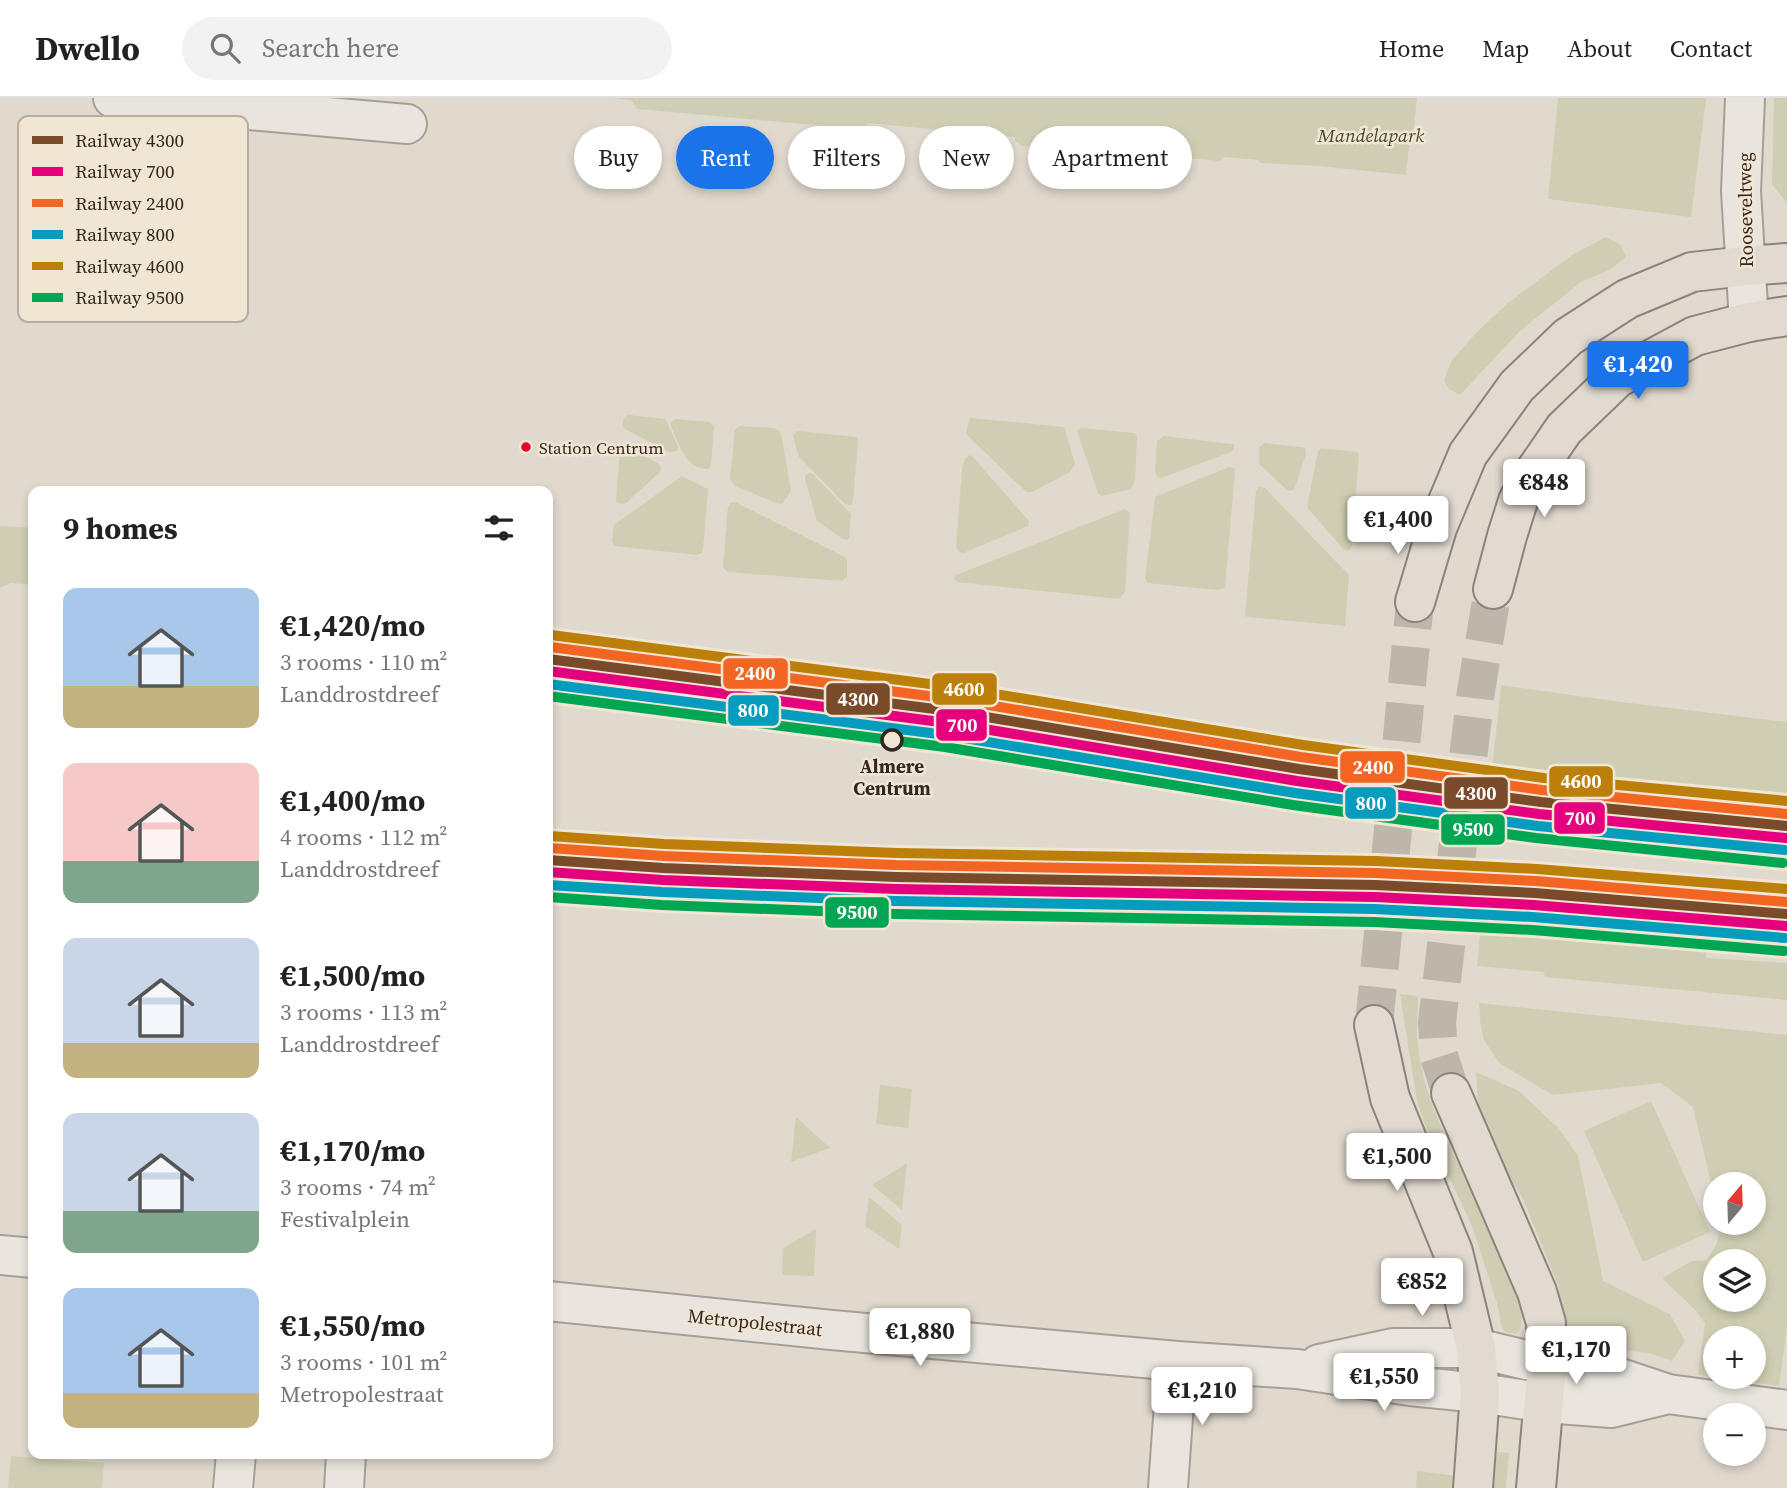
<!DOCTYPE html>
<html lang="en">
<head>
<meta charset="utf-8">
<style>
	:root { --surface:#fff; --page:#f2f2f2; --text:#222; --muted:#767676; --line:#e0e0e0; --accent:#1a73e8 }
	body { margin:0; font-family:"Source Serif 4",serif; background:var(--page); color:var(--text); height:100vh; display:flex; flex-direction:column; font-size:26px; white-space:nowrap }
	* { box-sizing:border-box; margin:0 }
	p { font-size:23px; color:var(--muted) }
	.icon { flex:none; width:38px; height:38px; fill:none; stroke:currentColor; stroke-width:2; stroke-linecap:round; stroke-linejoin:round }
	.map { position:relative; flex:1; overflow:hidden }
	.panel { position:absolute; left:28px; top:388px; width:525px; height:973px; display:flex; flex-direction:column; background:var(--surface); border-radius:14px; box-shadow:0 4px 10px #0003 }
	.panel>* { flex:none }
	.guide { position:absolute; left:574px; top:28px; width:665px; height:63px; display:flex; gap:14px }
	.needle { width:46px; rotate:19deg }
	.tools { position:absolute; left:1703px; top:1074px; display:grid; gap:14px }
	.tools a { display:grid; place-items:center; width:63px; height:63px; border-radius:50%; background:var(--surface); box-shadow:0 4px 10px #0003; font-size:35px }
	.price { position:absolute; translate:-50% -60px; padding:0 16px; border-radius:7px; background:#fff; color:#222; font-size:23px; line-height:46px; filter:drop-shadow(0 2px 4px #0008) }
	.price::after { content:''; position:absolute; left:50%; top:42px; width:21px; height:16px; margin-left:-10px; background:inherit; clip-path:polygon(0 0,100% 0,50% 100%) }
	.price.selected { background:var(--accent); color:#fff }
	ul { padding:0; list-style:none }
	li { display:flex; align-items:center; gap:21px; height:175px; padding:0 35px }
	li span { display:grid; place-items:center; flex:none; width:196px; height:140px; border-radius:14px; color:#555 }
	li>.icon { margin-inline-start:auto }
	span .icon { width:84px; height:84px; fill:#fffc; stroke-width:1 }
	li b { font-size:30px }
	h2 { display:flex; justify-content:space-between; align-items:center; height:84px; padding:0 35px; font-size:30px }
	.chip { padding:0 24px; border-radius:32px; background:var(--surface); box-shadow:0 4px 10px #0003; font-size:24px; line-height:63px }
	.chip.selected { background:var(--accent); color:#fff }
	header { display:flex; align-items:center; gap:42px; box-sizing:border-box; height:98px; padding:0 35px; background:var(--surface); border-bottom:2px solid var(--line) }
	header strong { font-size:33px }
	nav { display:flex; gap:38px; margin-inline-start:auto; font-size:24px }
	.search { width:490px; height:63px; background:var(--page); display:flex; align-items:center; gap:18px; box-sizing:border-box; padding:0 24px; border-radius:38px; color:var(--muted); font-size:26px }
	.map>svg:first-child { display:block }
	.green { fill:#d0ceb2; fill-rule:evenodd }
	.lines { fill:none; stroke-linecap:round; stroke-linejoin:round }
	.major-tunnel { stroke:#bdb6ab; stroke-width:38; stroke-dasharray:38 19; stroke-linecap:butt }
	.minor-casing { stroke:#a69f96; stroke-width:42 }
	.major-casing { stroke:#8b847d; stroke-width:42 }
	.minor { stroke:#e9e5de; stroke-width:38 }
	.major { stroke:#e0dad1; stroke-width:38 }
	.rail-1-casing { stroke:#f1e6d4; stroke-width:16 }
	.rail-2-casing { stroke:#f1e6d4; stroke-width:16 }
	.rail-3-casing { stroke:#f1e6d4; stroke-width:16 }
	.rail-4-casing { stroke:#f1e6d4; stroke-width:16 }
	.rail-5-casing { stroke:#f1e6d4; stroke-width:16 }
	.rail-6-casing { stroke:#f1e6d4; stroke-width:16 }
	.rail-1 { stroke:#7a4b2a; stroke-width:10 }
	.rail-2 { stroke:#e5007d; stroke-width:10 }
	.rail-3 { stroke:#f26522; stroke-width:10 }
	.rail-4 { stroke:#059cbd; stroke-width:10 }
	.rail-5 { stroke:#bc800a; stroke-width:10 }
	.rail-6 { stroke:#00a651; stroke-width:10 }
	.bus-dot { fill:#e4002b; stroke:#f1e6d4; stroke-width:2.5 }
	.stop-dot { fill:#f1e6d4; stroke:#332820; stroke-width:3.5 }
	.labels { text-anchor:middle; stroke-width:5; stroke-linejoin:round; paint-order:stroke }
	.bus-label { font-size:17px; fill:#332820; stroke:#f1e6d4; text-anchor:start }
	.park-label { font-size:19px; font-style:italic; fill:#474d29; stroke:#f1e6d4 }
	.street-label { font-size:19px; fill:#332820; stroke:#f1e6d4 }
	.stop-label { font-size:19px; font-weight:bold; fill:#332820; stroke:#f1e6d4 }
	.key { fill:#f1e6d4; stroke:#b8ad9e; stroke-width:2 }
	.key-label { font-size:19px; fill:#332820 }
	.line-badge { stroke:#f1e6d4; stroke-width:2.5 }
	.badge-label { font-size:19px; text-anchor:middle; font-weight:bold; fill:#fff }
</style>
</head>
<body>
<header>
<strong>Dwello</strong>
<div class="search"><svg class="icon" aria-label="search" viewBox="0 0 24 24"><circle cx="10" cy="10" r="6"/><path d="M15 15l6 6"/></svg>Search here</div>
<nav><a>Home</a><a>Map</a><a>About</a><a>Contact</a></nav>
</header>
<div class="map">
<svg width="1787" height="1390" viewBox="0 0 1787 1390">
	<rect width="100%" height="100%" fill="#e0d9ce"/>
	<g class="green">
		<polygon points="612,0 1417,0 1414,29 1410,39 1406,77 1319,68 1260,65 1258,62 1224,59 1220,63 1132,55 1128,50 1098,47 1095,53 1021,48 1015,43 1015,39 868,25 865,29 858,31 638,11 631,2"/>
		<polygon points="1558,0 1706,0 1691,119 1548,101"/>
		<polygon points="1774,0 1787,0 1787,105 1772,86"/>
		<polygon points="1606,139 1621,147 1626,159 1611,171 1581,184 1520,233 1460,297 1449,291 1444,282 1452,262 1478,233 1508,205 1572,157"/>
		<path d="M628 317 665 321 678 348 677 353 669 354 625 331C621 327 622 320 628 317Z"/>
		<polygon points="971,320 1064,329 1075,366 1070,374 1032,394 1026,394 966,336 969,322"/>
		<path d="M675 321 710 324 714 329 711 367 708 371C685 371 679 346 671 328V324Z"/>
		<polygon points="739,328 775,330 781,335 791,393 782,406 776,405 735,388 730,381 735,332"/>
		<polygon points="1081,330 1135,335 1137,339 1135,382 1131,391 1101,398 1098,395 1077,333"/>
		<polygon points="797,333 857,339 858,343 853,403 851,407 845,406 799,359 793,338"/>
		<polygon points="1164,338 1231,346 1234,346 1234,350 1231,354 1161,380 1158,379 1155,374 1157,343"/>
		<polygon points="1264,345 1301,349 1305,350 1306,356 1294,392 1288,393 1259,366 1259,350"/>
		<polygon points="625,348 659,366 661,371 660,374 626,405 622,406 617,404 616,401 620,352"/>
		<polygon points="1321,350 1356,354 1359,355 1352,447 1350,451 1347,453 1343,451 1307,409 1318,353"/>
		<polygon points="969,357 973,359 1029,423 1028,428 963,455 958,453 956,448 962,371 965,361"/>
		<polygon points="1229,369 1234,370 1235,373 1225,489 1223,491 1217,492 1147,485 1145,480 1155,399"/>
		<polygon points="809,375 813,376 851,416 849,440 846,442 843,441 817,423 805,381 805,377"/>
		<polygon points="682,378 708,391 703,452 702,455 697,457 614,448 612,443 614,427"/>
		<polygon points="1258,389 1265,390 1349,477 1345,528 1248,519 1245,518 1256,393"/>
		<polygon points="735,404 845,459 847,462 847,479 842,483 727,474 723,469 728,409 730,405"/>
		<polygon points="1125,411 1130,415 1125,494 1119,501 957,484 954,481 956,477"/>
		<polygon points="0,428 33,430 33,487 11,485 0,490"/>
		<polygon points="1501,587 1621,604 1787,624 1787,712 1492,673"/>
		<polygon points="1482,818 1555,822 1707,839 1706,860 1787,865 1787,902 1545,879 1544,874 1477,868"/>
		<path d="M1400 896 1418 898 1417 937 1419 956 1424 982 1433 1009 1449 1048 1465 1076 1520 1201C1521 1213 1525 1227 1516 1236L1508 1235 1502 1231 1497 1205 1472 1128 1427 1032 1417 1003Z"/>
		<path d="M1479 905 1787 937V1229L1779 1288 1698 1277 1705 1225 1693 1210 1662 1180 1692 1163 1707 1162 1717 1145 1721 1125H1754V1087H1715V1102L1693 1009 1661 985 1553 997 1499 965 1484 942 1480 923ZM1715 1164H1754V1202H1715ZM1715 1241H1754V1279H1715Z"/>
		<polygon points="1476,974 1519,993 1559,1031 1578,1058 1603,1183 1670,1216 1685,1243 1672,1263 1650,1255 1566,1246 1558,1187 1523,1101 1489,1044 1478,1006"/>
		<polygon points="880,987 912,991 908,1030 876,1026"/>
		<polygon points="1651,1003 1710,1134 1643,1164 1584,1033"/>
		<polygon points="796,1019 830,1050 791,1064"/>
		<polygon points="907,1065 902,1112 872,1087"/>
		<polygon points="869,1099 902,1127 899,1151 865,1128"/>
		<polygon points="816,1131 814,1178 782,1177 783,1150"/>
		<polygon points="1497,1354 1509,1355 1506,1390 1494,1390"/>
		<polygon points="11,1358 104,1365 102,1390 8,1390"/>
		<polygon points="1417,1373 1457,1378 1456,1390 1416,1390"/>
	</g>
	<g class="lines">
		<g class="major-tunnel">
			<polyline points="1374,927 1415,504"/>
			<polyline points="1451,995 1439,958 1437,924 1476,593 1493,491"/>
		</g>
		<g class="minor-casing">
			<g id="minor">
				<polyline points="113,0 407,26"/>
				<polyline points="1745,0 1741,93 1749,224"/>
				<polyline points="0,1157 33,1160"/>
				<polyline points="548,1203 832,1232 1177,1263 1297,1271 1410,1288 1480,1295 1545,1305 1611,1310 1668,1296"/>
				<polyline points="1319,1266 1393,1250 1476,1250 1547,1267 1617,1279 1668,1296 1787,1312"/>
				<polyline points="233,1390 236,1356"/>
				<polyline points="344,1390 346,1356"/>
				<polyline points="1168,1390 1177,1263"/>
			</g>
		</g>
		<g class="major-casing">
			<g id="major">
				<polyline points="1493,491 1507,438 1518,403 1529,382 1564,331 1617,280 1695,238 1749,224 1787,218"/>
				<polyline points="1415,504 1437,430 1468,356 1517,288 1568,239 1627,201 1692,174 1745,168 1787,165"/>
				<polyline points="1374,927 1390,1000 1453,1154 1476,1250 1480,1295 1473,1390"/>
				<polyline points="1451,995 1537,1194 1546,1225 1547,1267 1536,1390"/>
			</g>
		</g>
		<use href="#minor" class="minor"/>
		<use href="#major" class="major"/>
		<g class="rail-1-casing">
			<g id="rail-1">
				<polyline points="548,561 950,613 1299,671 1541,704 1787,728"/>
				<polyline points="548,762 663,770 896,779 1375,787 1535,795 1787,816"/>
			</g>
		</g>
		<g class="rail-2-casing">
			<g id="rail-2">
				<polyline points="548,573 948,625 1297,683 1539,716 1786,740"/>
				<polyline points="548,774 663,782 896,791 1375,799 1534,807 1786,828"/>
			</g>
		</g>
		<g class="rail-3-casing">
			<g id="rail-3">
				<polyline points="550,549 952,601 1301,659 1542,692 1787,716"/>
				<polyline points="549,750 664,758 896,767 1376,775 1536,783 1787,804"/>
			</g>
		</g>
		<g class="rail-4-casing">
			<g id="rail-4">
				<polyline points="548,586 946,637 1295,695 1538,728 1785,752"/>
				<polyline points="548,787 662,794 895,803 1374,811 1533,819 1785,840"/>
			</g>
		</g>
		<g class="rail-5-casing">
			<g id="rail-5">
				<polyline points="551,537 953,589 1303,647 1544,680 1787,703"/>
				<polyline points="550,738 664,746 897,755 1376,763 1537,771 1787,791"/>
			</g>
		</g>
		<g class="rail-6-casing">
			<g id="rail-6">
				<polyline points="548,598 945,649 1293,707 1536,740 1783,765"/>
				<polyline points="548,799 662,807 895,816 1374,824 1533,832 1784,853"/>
			</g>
		</g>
		<use href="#rail-1" class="rail-1"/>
		<use href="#rail-2" class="rail-2"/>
		<use href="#rail-3" class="rail-3"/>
		<use href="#rail-4" class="rail-4"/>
		<use href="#rail-5" class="rail-5"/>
		<use href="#rail-6" class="rail-6"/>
	</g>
	<circle class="bus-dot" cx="526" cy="349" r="6"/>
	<circle class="stop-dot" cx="892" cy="642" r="10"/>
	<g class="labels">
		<g class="bus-label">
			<text x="539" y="356">Station Centrum</text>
		</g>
		<g class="park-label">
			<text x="1371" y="44">Mandelapark</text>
		</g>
		<g class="street-label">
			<text transform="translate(1745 112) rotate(-91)" y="7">Rooseveltweg</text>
			<text transform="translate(755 1224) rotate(6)" y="7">Metropolestraat</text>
		</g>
		<g class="stop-label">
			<text x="892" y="675">Almere<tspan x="892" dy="22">Centrum</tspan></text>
		</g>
	</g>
	<rect x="18" y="18" width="230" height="206" rx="10" class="key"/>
	<rect x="32" y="38" width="31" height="8" fill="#7a4b2a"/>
	<rect x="32" y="69" width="31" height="9" fill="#e5007d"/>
	<rect x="32" y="101" width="31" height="8" fill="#f26522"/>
	<rect x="32" y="132" width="31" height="9" fill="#059cbd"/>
	<rect x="32" y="164" width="31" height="8" fill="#bc800a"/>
	<rect x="32" y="195" width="31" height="9" fill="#00a651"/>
	<g class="key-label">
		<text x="75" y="49">Railway 4300</text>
		<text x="75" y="80">Railway 700</text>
		<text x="75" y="112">Railway 2400</text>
		<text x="75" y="143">Railway 800</text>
		<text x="75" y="175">Railway 4600</text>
		<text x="75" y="206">Railway 9500</text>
	</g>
	<g class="line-badge">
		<rect x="722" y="559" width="67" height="33" rx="7" fill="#f26522"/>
		<rect x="931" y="574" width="67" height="34" rx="7" fill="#bc800a"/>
		<rect x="825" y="584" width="66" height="34" rx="7" fill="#7a4b2a"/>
		<rect x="727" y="596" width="53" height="33" rx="7" fill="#059cbd"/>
		<rect x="935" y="610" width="53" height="34" rx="7" fill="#e5007d"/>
		<rect x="1339" y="652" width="67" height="34" rx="7" fill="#f26522"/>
		<rect x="1548" y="667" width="66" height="33" rx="7" fill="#bc800a"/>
		<rect x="1443" y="678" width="66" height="34" rx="7" fill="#7a4b2a"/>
		<rect x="1344" y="688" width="53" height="34" rx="7" fill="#059cbd"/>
		<rect x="1553" y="703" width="53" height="34" rx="7" fill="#e5007d"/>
		<rect x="1440" y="715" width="66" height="33" rx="7" fill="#00a651"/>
		<rect x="824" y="798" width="66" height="33" rx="7" fill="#00a651"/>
	</g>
	<g class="badge-label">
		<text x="755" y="582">2400</text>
		<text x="964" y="598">4600</text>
		<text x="858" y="608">4300</text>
		<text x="753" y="619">800</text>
		<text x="962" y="634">700</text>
		<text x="1373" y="676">2400</text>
		<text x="1581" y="690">4600</text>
		<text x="1476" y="702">4300</text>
		<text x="1371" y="712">800</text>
		<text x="1580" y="727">700</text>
		<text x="1473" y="738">9500</text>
		<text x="857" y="821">9500</text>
	</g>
</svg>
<div class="tools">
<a><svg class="needle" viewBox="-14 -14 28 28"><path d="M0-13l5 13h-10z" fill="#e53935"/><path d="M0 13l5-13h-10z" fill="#767676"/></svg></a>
<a><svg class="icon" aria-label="layers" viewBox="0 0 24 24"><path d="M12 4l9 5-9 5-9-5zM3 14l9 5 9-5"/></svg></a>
<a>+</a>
<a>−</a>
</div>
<b class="price selected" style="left:1638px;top:303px">€1,420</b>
<b class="price" style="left:1544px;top:421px">€848</b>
<b class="price" style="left:1398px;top:458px">€1,400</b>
<b class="price" style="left:1397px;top:1095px">€1,500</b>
<b class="price" style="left:1422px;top:1220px">€852</b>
<b class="price" style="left:920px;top:1270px">€1,880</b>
<b class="price" style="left:1576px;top:1288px">€1,170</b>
<b class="price" style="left:1384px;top:1315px">€1,550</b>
<b class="price" style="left:1202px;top:1329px">€1,210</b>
<div class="guide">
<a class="chip">Buy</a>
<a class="chip selected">Rent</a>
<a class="chip">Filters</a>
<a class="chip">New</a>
<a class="chip">Apartment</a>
</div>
<section class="panel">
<h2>9 homes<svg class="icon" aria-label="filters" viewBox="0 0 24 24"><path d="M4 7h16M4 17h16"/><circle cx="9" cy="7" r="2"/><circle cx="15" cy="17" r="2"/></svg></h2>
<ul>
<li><span style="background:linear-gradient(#a9c7e8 70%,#c2b280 0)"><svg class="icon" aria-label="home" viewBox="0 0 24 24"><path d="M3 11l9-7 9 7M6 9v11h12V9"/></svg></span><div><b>€1,420/mo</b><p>3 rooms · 110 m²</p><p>Landdrostdreef</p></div></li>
<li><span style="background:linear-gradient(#f6c9c9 70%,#7fa58c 0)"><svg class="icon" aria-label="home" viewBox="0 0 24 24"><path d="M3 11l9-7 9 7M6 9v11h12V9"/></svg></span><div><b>€1,400/mo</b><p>4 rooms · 112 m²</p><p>Landdrostdreef</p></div></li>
<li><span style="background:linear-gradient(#c9d6e8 75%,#c2b280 0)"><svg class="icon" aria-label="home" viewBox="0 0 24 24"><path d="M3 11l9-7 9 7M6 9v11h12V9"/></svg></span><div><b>€1,500/mo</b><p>3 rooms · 113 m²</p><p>Landdrostdreef</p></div></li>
<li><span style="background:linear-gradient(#c9d6e8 70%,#7fa58c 0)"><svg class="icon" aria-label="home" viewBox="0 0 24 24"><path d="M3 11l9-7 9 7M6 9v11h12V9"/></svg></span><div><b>€1,170/mo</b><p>3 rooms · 74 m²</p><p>Festivalplein</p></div></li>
<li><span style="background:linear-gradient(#a9c7e8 75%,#c2b280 0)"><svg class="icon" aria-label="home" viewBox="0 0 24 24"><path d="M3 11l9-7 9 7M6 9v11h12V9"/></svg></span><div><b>€1,550/mo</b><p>3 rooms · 101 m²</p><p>Metropolestraat</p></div></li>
</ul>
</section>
</div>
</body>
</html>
